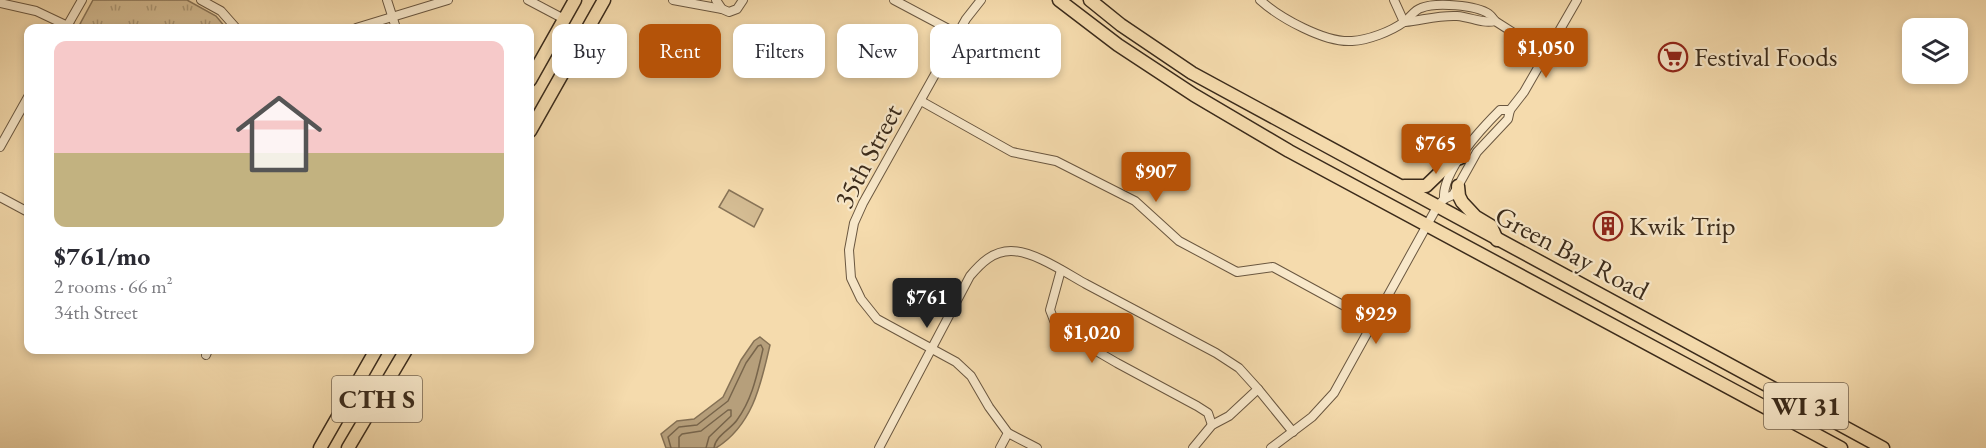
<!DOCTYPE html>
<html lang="en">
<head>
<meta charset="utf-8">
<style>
	:root { --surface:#fff; --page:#f7f7f7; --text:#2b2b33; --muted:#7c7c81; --line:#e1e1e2; --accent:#b45309 }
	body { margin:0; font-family:"EB Garamond",serif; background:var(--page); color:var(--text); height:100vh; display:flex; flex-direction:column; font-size:22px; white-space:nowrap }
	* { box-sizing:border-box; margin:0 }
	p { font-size:20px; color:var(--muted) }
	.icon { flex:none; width:33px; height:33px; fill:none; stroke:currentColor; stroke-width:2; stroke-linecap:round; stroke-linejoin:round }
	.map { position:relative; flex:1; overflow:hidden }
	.sheet { position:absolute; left:24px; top:24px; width:510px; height:330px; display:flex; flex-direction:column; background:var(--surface); border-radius:12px; box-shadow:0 3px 9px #0003 }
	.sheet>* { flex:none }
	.guide { position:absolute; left:552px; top:24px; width:570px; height:54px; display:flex; gap:12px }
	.controls { position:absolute; left:1902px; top:18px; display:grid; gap:12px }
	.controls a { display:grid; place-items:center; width:66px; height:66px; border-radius:12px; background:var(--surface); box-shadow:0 3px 9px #0003; font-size:30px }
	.price { position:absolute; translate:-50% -51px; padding:0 14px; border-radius:6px; background:var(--accent); color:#fff; font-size:20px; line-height:39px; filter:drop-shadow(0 2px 3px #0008) }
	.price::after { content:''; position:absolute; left:50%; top:36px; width:18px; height:14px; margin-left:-9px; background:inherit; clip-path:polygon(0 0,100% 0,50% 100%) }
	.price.on { background:#222; color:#fff }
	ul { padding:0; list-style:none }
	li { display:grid; align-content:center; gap:12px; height:318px; padding:0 30px }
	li+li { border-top:2px solid var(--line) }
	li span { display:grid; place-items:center; height:186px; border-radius:12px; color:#555 }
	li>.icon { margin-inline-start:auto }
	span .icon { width:108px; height:108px; fill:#fffc; stroke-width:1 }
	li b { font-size:26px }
	.pill { padding:0 21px; border-radius:12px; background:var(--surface); box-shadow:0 3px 9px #0003; font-size:21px; line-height:54px }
	.pill.on { background:var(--accent); color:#fff }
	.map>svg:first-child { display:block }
	.grass { fill:url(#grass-tufts); stroke:#887458; stroke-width:1.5 }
	.garden { fill:#d5bd94; stroke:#887458; stroke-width:1.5 }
	.water { fill:#b69f7b; stroke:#857155; stroke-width:1.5 }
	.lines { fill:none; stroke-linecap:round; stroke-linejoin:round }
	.shore { stroke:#78654b; stroke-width:1.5 }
	.minor-casing { stroke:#6a5740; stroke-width:10 }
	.primary-casing { stroke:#3b2b1b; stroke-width:15 }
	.minor { stroke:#f8e8ca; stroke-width:8 }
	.primary { stroke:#f5dbad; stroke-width:12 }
	.labels { text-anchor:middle; stroke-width:4.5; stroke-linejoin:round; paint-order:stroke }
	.shield { fill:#f8e8ca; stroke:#746450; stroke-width:1.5 }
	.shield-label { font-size:26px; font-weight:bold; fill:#3b2b1b }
	.poi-label { font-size:27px; fill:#3b2b1b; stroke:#f8e8ca; text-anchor:start }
	.street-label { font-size:27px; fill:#3b2b1b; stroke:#f8e8ca }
</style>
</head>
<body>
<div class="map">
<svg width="1986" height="448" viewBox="0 0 1986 448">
	<defs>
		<pattern id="grass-tufts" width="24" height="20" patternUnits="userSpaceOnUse" patternTransform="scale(1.5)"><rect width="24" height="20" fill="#d5bd94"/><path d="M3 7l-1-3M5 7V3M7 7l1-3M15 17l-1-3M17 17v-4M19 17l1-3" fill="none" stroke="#ae9a78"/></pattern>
	</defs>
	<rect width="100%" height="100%" fill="#f5dbad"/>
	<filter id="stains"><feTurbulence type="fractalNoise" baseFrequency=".00333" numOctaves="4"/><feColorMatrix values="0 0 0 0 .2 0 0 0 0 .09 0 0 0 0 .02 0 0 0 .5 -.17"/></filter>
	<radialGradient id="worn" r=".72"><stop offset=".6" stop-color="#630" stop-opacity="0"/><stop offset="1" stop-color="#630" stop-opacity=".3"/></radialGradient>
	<polygon class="grass" points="93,0 187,0 216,16 226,28 88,28 80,24"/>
	<polygon class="garden" points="729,190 763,209 754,227 719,207"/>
	<path class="water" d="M760 337 770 345C761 384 753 425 716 448H666L661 434 677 421 694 419 723 397 741 360 754 341Z"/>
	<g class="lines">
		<g class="shore">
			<path d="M671 448 668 437 679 427 697 425 728 401 746 363 758 346 761 345 763 349C757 374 753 398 737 420 731 429 715 436 714 448"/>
			<polyline points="679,448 679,437 682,434 701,431 728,410 731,410 731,416 709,437 706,448"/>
		</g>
		<g class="minor-casing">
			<g id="minor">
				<polyline points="201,0 221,11 236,28"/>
				<polyline points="387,0 396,28"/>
				<polyline points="528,0 564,19"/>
				<polyline points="673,0 722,9"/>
				<polyline points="716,0 722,9 729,12 737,9 743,0"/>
				<polyline points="894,0 958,34"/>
				<polyline points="981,0 966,19 863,203 854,223 849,250 851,278 861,299 877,319 956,362 971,376 989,407 1008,433 1037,448"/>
				<path d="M1260 0C1280 18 1325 43 1352 41 1368 40 1390 32 1404 22 1410 18 1414 10 1421 8 1436 2 1476 5 1489 14 1490 14 1494 20 1495 21L1545 53"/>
				<polyline points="1394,0 1404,22"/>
				<polyline points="0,3 36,11 72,28"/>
				<path d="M1405 22C1423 20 1439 15 1457 16 1471 17 1482 24 1495 21"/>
				<polyline points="66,28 82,0"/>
				<polyline points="356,28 448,0"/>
				<polyline points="921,101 1012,152 1056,161 1135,201 1179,241 1237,272 1273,267 1374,322"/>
				<polyline points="0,147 28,97"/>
				<polyline points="0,197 28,212"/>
				<path d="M1444 199C1442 171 1481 129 1500 110H1510"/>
				<polyline points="1061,270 1050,310 1057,328 1117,363 1197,406 1208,413 1212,425"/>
				<polyline points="206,355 208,350"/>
				<path d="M879 448 970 276C981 263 993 251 1011 251 1034 251 1066 273 1086 284 1129 307 1172 330 1216 353L1239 368 1258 389 1293 432"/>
				<polyline points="1000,448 1008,433"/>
				<polyline points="1193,448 1212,425 1229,416 1258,389"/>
				<polyline points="1271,448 1312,417 1334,393 1437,207 1444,199 1453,195 1477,152 1508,119 1510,110 1524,92 1577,0"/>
			</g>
		</g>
		<g class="primary-casing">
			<g id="primary">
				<polyline points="1059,0 1118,45 1194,95 1289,151 1841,448"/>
				<polyline points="1090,0 1121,25 1192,73 1883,448"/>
				<polyline points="530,80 575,0"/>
				<polyline points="530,131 604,0"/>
				<polyline points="1404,186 1426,186 1453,160 1460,158"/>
				<polyline points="1458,186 1459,196 1462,202 1476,217 1491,226 1497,240"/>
				<polyline points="320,448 376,350"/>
				<polyline points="348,448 406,350"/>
			</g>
		</g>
		<use href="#minor" class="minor"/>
		<use href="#primary" class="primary"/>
	</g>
	<defs>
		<g id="supermarket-ring" transform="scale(1.5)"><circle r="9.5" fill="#f8e8ca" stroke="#8f2418" stroke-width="1.5"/><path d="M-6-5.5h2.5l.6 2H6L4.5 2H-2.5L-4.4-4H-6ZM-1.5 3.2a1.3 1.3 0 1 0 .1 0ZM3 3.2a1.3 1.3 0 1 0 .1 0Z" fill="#8f2418"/></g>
		<g id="building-ring" transform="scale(1.5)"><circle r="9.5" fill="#f8e8ca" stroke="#8f2418" stroke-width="1.5"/><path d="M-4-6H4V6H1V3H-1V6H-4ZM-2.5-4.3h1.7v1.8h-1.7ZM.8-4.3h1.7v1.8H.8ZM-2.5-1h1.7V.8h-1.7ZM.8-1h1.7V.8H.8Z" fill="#8f2418"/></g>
	</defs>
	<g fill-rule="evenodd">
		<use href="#supermarket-ring" x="1673" y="57"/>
		<use href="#building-ring" x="1608" y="226"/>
	</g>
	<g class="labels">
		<g class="shield">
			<rect x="332" y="376" width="90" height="46" rx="4.5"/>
			<rect x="1764" y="383" width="84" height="46" rx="4.5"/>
		</g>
		<g class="shield-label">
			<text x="377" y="408">CTH S</text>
			<text x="1806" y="415">WI 31</text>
		</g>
		<g class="poi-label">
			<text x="1694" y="66">Festival Foods</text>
			<text x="1629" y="235">Kwik Trip</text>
		</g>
		<g class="street-label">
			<text transform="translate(868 156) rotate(-62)" y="9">35th Street</text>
			<text transform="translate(1572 253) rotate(28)" y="9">Green Bay Road</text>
		</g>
	</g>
	<rect width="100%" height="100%" filter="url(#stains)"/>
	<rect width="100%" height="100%" fill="url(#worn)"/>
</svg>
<div class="controls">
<a><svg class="icon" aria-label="layers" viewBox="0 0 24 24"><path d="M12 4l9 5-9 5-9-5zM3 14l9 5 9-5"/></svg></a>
</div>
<b class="price" style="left:1546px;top:79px">$1,050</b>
<b class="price" style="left:1436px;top:175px">$765</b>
<b class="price" style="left:1156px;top:203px">$907</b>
<b class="price on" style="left:927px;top:329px">$761</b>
<b class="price" style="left:1376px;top:345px">$929</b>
<b class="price" style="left:1092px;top:364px">$1,020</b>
<div class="guide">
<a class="pill">Buy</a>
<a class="pill on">Rent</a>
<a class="pill">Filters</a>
<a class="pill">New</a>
<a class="pill">Apartment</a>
</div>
<section class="sheet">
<ul>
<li><span style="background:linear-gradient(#f6c9c9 60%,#c2b280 0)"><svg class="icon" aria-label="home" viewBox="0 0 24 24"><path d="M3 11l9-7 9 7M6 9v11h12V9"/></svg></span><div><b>$761/mo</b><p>2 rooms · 66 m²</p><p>34th Street</p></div></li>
</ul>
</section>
</div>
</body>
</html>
